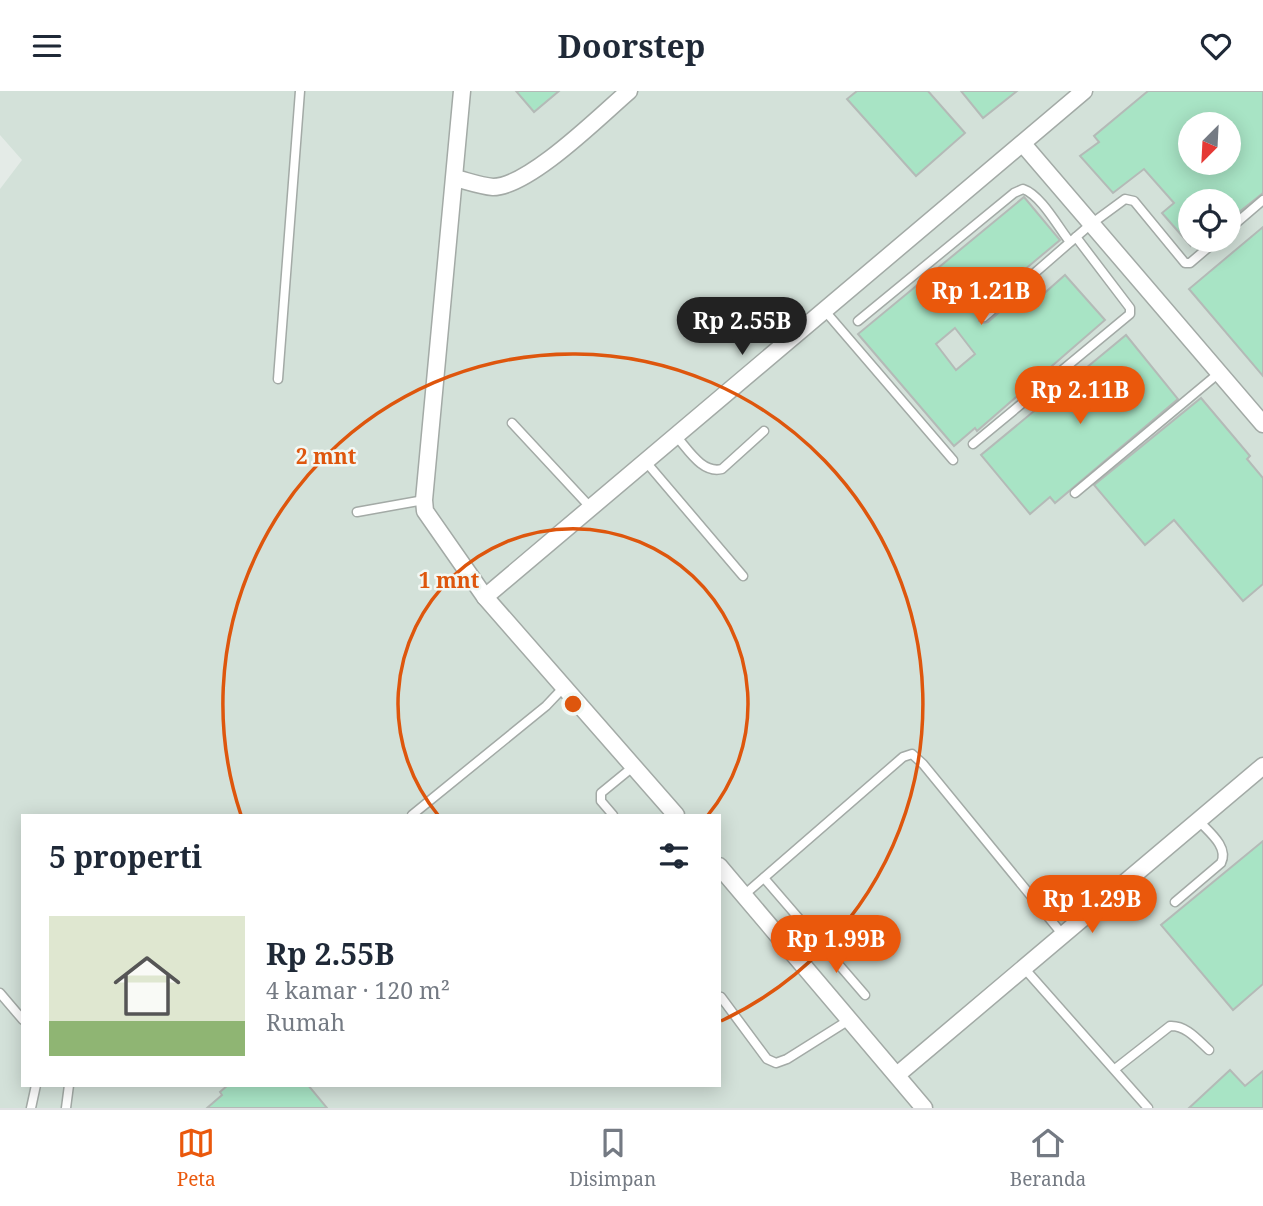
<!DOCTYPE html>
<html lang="id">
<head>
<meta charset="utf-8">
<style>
	:root { --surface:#fff; --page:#f6f6f7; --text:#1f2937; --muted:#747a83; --line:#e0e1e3; --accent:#ea580c }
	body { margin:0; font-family:"Noto Serif",serif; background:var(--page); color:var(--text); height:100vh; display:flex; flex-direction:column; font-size:26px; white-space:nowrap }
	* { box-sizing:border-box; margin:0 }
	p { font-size:23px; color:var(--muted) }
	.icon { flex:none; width:38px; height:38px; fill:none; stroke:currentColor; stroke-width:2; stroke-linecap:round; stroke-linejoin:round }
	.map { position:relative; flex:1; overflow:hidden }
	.side { position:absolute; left:21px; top:723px; width:700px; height:273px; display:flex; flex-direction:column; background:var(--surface); border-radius:0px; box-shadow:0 4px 18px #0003 }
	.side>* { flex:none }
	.needle { width:46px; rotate:204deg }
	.controls { position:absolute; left:1178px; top:21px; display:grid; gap:14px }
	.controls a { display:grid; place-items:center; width:63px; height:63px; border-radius:50%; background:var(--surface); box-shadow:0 4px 18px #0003; font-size:35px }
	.price { position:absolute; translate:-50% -60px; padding:0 16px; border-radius:24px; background:var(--accent); color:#fff; font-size:23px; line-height:46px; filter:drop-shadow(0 2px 4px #0008) }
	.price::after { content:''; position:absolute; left:50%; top:42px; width:21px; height:16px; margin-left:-10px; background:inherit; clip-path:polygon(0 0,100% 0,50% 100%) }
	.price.active { background:#222; color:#fff }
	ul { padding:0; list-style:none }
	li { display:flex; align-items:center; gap:21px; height:175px; padding:0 28px }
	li+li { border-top:2px solid var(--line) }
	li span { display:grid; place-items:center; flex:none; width:196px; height:140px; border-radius:0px; color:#555 }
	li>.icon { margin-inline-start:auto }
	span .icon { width:84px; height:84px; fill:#fffc; stroke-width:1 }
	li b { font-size:30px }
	h2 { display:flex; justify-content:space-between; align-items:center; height:84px; padding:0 28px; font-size:30px }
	header { display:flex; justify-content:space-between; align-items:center; height:91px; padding:0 28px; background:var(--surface); font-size:32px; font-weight:700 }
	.menu { display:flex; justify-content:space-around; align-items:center; height:98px; border-top:2px solid var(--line); background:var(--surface); font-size:19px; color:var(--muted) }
	.menu a { display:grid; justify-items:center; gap:4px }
	.menu .active { color:var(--accent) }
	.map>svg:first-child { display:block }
	.built { fill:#d3e1d9; fill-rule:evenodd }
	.building { fill:#a8e4c5; stroke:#b4bab7; stroke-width:2; fill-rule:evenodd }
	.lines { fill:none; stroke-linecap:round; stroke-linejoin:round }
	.service-casing { stroke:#a3aaa6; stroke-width:11 }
	.minor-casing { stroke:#a3aaa6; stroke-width:19 }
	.service { stroke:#fff; stroke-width:8 }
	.minor { stroke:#fff; stroke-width:16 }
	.ring { fill:none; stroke:#de560d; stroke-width:3.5 }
	.centre { fill:#de560d; stroke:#f2f8f4; stroke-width:3.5 }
	.ring-label { font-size:21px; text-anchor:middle; font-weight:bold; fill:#de560d; stroke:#f2f8f4; stroke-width:5; stroke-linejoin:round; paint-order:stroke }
</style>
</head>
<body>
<header><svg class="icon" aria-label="menu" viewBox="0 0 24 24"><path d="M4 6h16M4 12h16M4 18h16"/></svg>Doorstep<svg class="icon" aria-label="heart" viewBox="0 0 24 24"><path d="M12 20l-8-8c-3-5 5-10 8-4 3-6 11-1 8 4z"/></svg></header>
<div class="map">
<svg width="1263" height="1017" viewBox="0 0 1263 1017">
	<rect width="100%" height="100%" fill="#e4ebe7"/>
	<path class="built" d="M0 0H1263V1017H0V98L22 69 0 44ZM1190 33H1228V72H1190ZM1190 110H1228V149H1190ZM23 724H719V994H23Z"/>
	<g class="building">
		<polygon points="516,0 559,0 534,21"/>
		<polygon points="857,0 928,0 965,42 916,85 847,8"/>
		<polygon points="961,0 1017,0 983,27"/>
		<path d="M1148 0H1263V102L1228 130V110H1190V154L1162 122 1174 112 1144 78 1113 102 1080 65 1099 51 1094 45ZM1190 33H1228V72H1190Z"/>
		<path d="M1024 106 1060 149 1011 190 1013 192 979 222V230L983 232 988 231 1021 202 1031 214 1065 184 1105 229 977 340 975 337 954 355 858 243ZM955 237 975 263 956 279 936 253Z"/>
		<polygon points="1263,136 1263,285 1189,198"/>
		<polygon points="1126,244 1178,308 1055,412 1050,406 1030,423 981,364"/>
		<polygon points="1201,307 1250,365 1247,368 1263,387 1263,493 1243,510 1174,429 1145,454 1094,394"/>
		<polygon points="1263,750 1263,893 1233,919 1161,834"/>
		<polygon points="1230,979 1245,995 1263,980 1263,1017 1189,1017"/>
		<polygon points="228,994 308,994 327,1017 207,1017 222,1004 220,1001"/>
	</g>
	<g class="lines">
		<g class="service-casing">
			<g id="service">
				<polyline points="1228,139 1263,109"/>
				<polyline points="825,220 953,369"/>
				<polyline points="984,226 1091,133 1125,108 1134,110 1185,172 1190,172 1217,149"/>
				<path d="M858 230 1014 102 1023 98C1041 104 1058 136 1070 151"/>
				<polyline points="278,288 300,0"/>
				<polyline points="512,332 591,417"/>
				<path d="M676 345C688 358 702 383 722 378L764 340"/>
				<polyline points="973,353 1130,223 1130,217 1076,146"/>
				<polyline points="646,371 743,485"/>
				<polyline points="1075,402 1219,282"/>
				<polyline points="357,421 424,409"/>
				<polyline points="412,724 546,615 564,596"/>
				<polyline points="613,724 601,710 601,702 634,675"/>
				<polyline points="764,787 865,904"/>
				<polyline points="744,804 903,666 912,663 923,673 1063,844"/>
				<path d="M1175 811 1221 772C1229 756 1209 741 1199 730"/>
				<polyline points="1024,877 1148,1017"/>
				<polyline points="0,902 23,929"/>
				<polyline points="721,906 767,968 776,972 787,968 849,929"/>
				<path d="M1115 978 1170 935C1186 934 1198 949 1209 959"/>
				<polyline points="31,1017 36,994"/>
				<polyline points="66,1017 69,994"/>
			</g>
		</g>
		<g class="minor-casing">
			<g id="minor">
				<polyline points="462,0 424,409 425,420 485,506 676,724"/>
				<polyline points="1023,53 1263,333"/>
				<path d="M455 87C467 90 481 95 493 96 529 96 601 24 629 0"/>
				<polyline points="485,506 1084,0"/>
				<polyline points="719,775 924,1017"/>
				<polyline points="897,984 1263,675"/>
			</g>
		</g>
		<use href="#service" class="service"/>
		<use href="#minor" class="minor"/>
	</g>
	<g class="ring">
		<path d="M438 724A175 175 0 1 1 708 724"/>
		<path d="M241 724A350 350 0 1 1 721 930"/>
	</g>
	<circle cx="573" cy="613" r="10" class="centre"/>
	<g class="ring-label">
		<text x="326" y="373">2 mnt</text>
		<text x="449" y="497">1 mnt</text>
	</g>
</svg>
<div class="controls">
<a><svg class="needle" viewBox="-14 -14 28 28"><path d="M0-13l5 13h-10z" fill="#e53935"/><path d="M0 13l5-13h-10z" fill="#747a83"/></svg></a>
<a><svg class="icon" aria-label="locate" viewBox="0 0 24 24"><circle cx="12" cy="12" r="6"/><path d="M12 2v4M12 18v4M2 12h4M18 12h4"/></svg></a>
</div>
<b class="price" style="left:981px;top:236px">Rp 1.21B</b>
<b class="price active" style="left:742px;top:266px">Rp 2.55B</b>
<b class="price" style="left:1080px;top:335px">Rp 2.11B</b>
<b class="price" style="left:1092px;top:844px">Rp 1.29B</b>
<b class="price" style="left:836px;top:884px">Rp 1.99B</b>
<section class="side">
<h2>5 properti<svg class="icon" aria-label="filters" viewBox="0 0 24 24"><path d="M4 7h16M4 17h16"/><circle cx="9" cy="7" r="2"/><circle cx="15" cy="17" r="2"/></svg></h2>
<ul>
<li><span style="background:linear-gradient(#dfe7d0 75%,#8fb573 0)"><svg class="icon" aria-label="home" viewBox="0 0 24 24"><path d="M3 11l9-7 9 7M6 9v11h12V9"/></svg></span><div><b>Rp 2.55B</b><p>4 kamar · 120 m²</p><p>Rumah</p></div></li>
</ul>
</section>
</div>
<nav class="menu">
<a class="active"><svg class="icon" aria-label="map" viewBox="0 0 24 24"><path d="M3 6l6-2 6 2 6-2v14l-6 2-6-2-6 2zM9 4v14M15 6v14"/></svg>Peta</a>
<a><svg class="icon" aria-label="saved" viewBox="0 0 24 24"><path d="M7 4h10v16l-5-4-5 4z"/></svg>Disimpan</a>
<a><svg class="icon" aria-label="home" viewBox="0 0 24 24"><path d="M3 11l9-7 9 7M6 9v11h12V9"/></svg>Beranda</a>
</nav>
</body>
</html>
